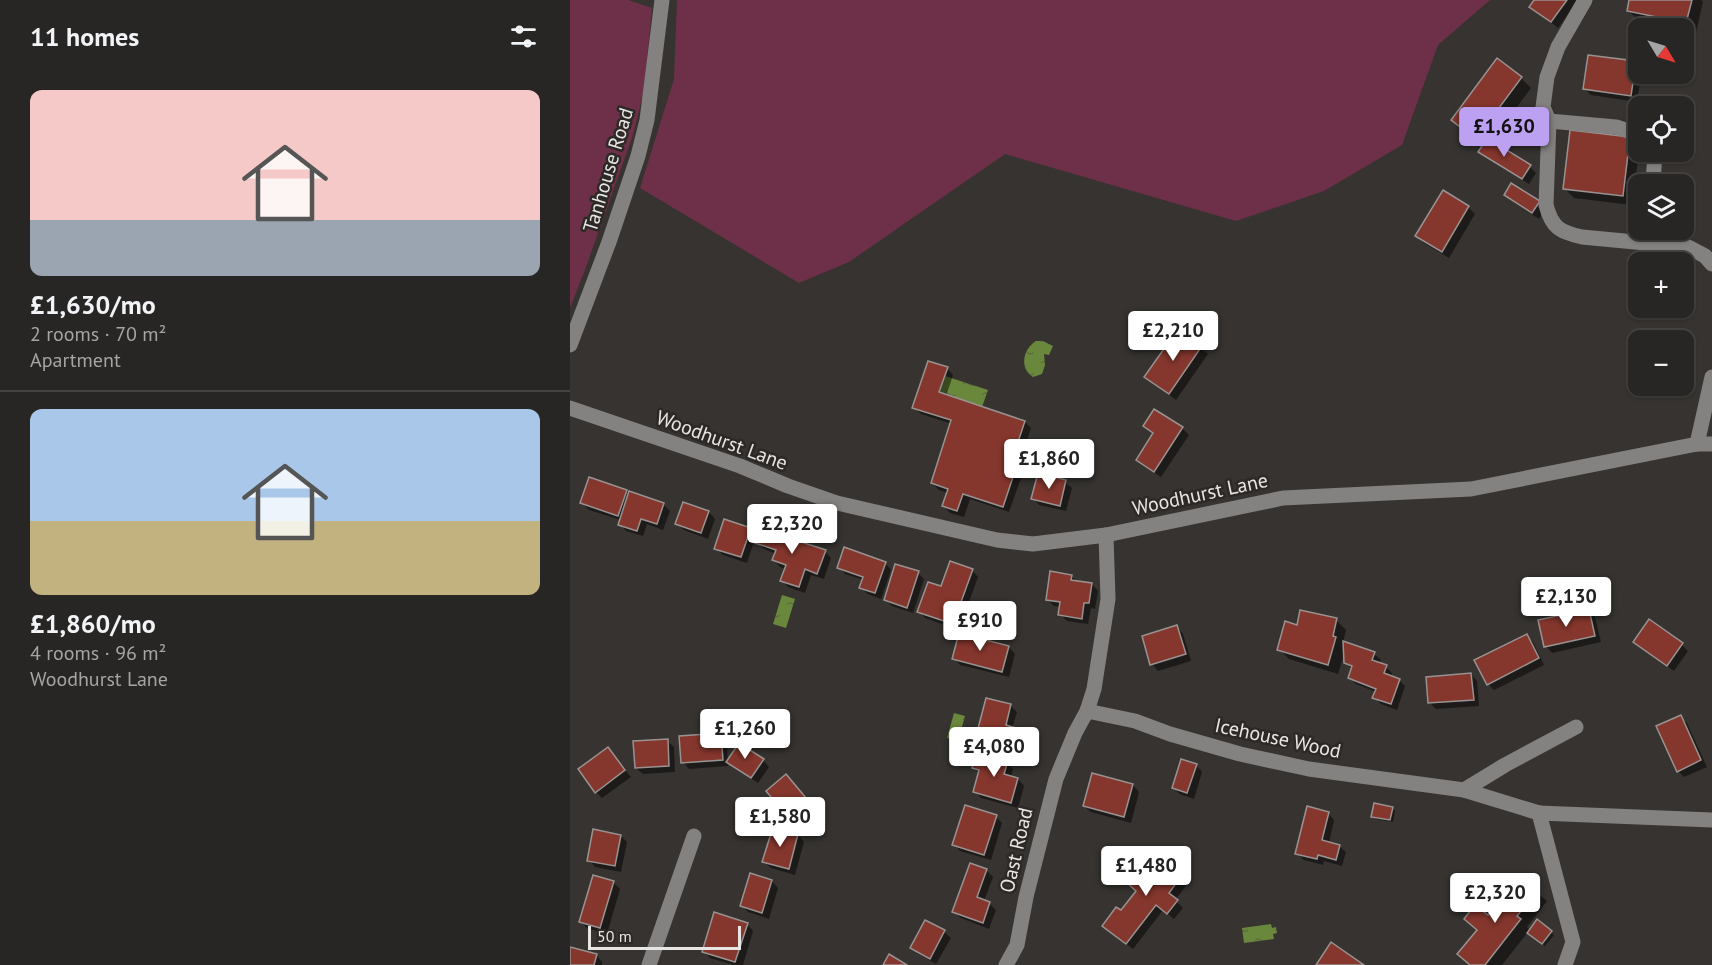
<!DOCTYPE html>
<html lang="en">
<head>
<meta charset="utf-8">
<style>
	:root { --surface:#282624; --page:#302e2c; --text:#f1f3f6; --muted:#a5a5a6; --line:#444341; --accent:#bca0f2 }
	body { margin:0; font-family:"PT Sans",sans-serif; background:var(--page); color:var(--text); height:100vh; display:flex; flex-direction:column; font-size:22px; white-space:nowrap }
	* { box-sizing:border-box; margin:0 }
	p { font-size:20px; color:var(--muted) }
	.icon { flex:none; width:33px; height:33px; fill:none; stroke:currentColor; stroke-width:2; stroke-linecap:round; stroke-linejoin:round }
	.map { position:relative; flex:1; overflow:hidden }
	.details { display:flex; flex-direction:column; background:var(--surface); width:570px }
	.details>* { flex:none }
	.needle { width:39px; rotate:128deg }
	.buttons { position:absolute; left:1058px; top:18px; display:grid; gap:12px }
	.buttons a { display:grid; place-items:center; width:66px; height:66px; border-radius:12px; background:var(--surface); box-shadow:0 2px 4px #0004,0 0 0 2px var(--line); font-size:30px }
	.scale { position:absolute; left:18px; bottom:15px; width:153px; box-sizing:border-box; padding-left:6px; border:3px solid #e8e6e4; border-top:0; font-size:16px; line-height:21px; white-space:nowrap; color:#e8e6e4; -webkit-text-stroke:4px #2c2927; paint-order:stroke }
	.price { position:absolute; translate:-50% -51px; padding:0 14px; border-radius:6px; background:#fff; color:#222; font-size:20px; line-height:39px; filter:drop-shadow(0 2px 3px #0008) }
	.price::after { content:''; position:absolute; left:50%; top:36px; width:18px; height:14px; margin-left:-9px; background:inherit; clip-path:polygon(0 0,100% 0,50% 100%) }
	.price.on { background:var(--accent); color:#111 }
	ul { padding:0; list-style:none }
	li { display:grid; align-content:center; gap:12px; height:318px; padding:0 30px }
	li+li { border-top:2px solid var(--line) }
	li span { display:grid; place-items:center; height:186px; border-radius:12px; color:#555 }
	li>.icon { margin-inline-start:auto }
	span .icon { width:108px; height:108px; fill:#fffc; stroke-width:1 }
	li b { font-size:26px }
	h2 { display:flex; justify-content:space-between; align-items:center; height:72px; padding:0 30px; font-size:26px }
	main { display:flex; flex:1; min-height:0 }
	.map>svg:first-child { display:block }
	.grass { fill:#6d3048 }
	.water { fill:url(#water-ripples) }
	.shadow { fill:#0007 }
	.building { fill:#86372d; stroke:#989392; stroke-width:1.5 }
	.lines { fill:none; stroke-linecap:round; stroke-linejoin:round }
	.minor { stroke:#838280; stroke-width:15 }
	.labels { text-anchor:middle; stroke-width:5; stroke-linejoin:round; paint-order:stroke }
	.street-label { font-size:20px; fill:#e8e6e4; stroke:#2c2927 }
</style>
</head>
<body>
<main>
<section class="details">
<h2>11 homes<svg class="icon" aria-label="filters" viewBox="0 0 24 24"><path d="M4 7h16M4 17h16"/><circle cx="9" cy="7" r="2"/><circle cx="15" cy="17" r="2"/></svg></h2>
<ul>
<li><span style="background:linear-gradient(#f6c9c9 70%,#9aa5b1 0)"><svg class="icon" aria-label="home" viewBox="0 0 24 24"><path d="M3 11l9-7 9 7M6 9v11h12V9"/></svg></span><div><b>£1,630/mo</b><p>2 rooms · 70 m²</p><p>Apartment</p></div></li>
<li><span style="background:linear-gradient(#a9c7e8 60%,#c2b280 0)"><svg class="icon" aria-label="home" viewBox="0 0 24 24"><path d="M3 11l9-7 9 7M6 9v11h12V9"/></svg></span><div><b>£1,860/mo</b><p>4 rooms · 96 m²</p><p>Woodhurst Lane</p></div></li>
</ul>
</section>
<div class="map">
<svg width="1142" height="965" viewBox="0 0 1142 965">
	<defs>
		<pattern id="water-ripples" width="26" height="14" patternUnits="userSpaceOnUse" patternTransform="scale(1.5)"><rect width="26" height="14" fill="#6a883b"/><path d="M2 4q2-2 4 0t4 0M15 11q2-2 4 0t4 0" fill="none" stroke="#5c6d3f"/></pattern>
	</defs>
	<rect width="100%" height="100%" fill="#363330"/>
	<g class="grass">
		<polygon points="0,0 58,0 82,8 74,90 63,135 16,267 0,308"/>
		<polygon points="107,0 920,0 868,45 832,145 754,191 666,221 435,154 279,262 229,283 70,188 104,79"/>
	</g>
	<g class="water">
		<path d="M466 341H473L483 346 479 355 474 354 475 365 472 374 463 377C449 368 453 349 466 341Z"/>
		<polygon points="375,376 418,390 412,407 369,392"/>
		<polygon points="212,595 225,599 216,628 203,624"/>
		<polygon points="384,713 395,716 388,741 377,738"/>
		<polygon points="701,924 702,928 706,927 707,933 703,934 704,939 674,943 672,928"/>
	</g>
	<g class="shadow">
		<polygon points="966,0 1008,0 988,28 961,6"/>
		<polygon points="1060,0 1131,0 1133,2 1126,32 1068,20 1058,10"/>
		<polygon points="1065,63 1068,66 1068,74 1071,74 1067,102 1021,95 1015,89"/>
		<polygon points="951,78 961,88 921,142 960,167 966,173 959,184 917,158 910,152 914,145 893,130 883,120"/>
		<polygon points="1059,139 1068,147 1069,152 1062,205 1004,198 994,188"/>
		<polygon points="873,192 898,207 905,214 879,258 854,243 847,236"/>
		<polygon points="935,195 969,203 975,209 969,219 942,201"/>
		<polygon points="608,331 638,354 606,400 576,377"/>
		<polygon points="377,368 383,375 376,396 455,422 461,428 446,474 451,478 439,512 400,499 394,517 380,513 374,506 378,493 369,490 362,483 382,424 351,414 344,407"/>
		<polygon points="612,428 619,435 591,477 574,466 568,460"/>
		<polygon points="495,482 502,488 496,511 469,505 463,498"/>
		<polygon points="56,491 60,495 93,504 100,511 93,530 77,524 73,536 56,531 50,524 51,520 19,510 12,503"/>
		<polygon points="139,512 145,519 138,539 114,530 107,524"/>
		<polygon points="180,529 186,535 177,563 153,555 146,548"/>
		<polygon points="224,533 231,539 229,543 255,551 261,558 254,579 241,575 235,593 218,587 212,580 216,569 210,567 204,560 206,554 194,549 187,543"/>
		<polygon points="315,563 321,570 311,599 298,594 291,588 294,580 275,574 269,567"/>
		<polygon points="402,570 408,577 389,630 355,618 349,611 372,588"/>
		<polygon points="348,573 354,579 343,613 322,606 315,600"/>
		<polygon points="501,576 508,582 522,584 528,591 525,609 521,608 518,624 497,621 490,614 491,607 484,606 478,600"/>
		<polygon points="1019,611 1025,617 1031,642 982,653 976,646"/>
		<polygon points="766,620 776,630 773,643 804,654 811,660 809,664 816,667 822,673 821,677 829,680 835,686 827,710 811,704 804,697 806,692 786,684 779,677 783,670 776,663 775,651 768,674 719,659 709,649 728,626"/>
		<polygon points="607,627 613,634 621,661 588,671 582,664"/>
		<polygon points="956,636 963,642 974,665 924,690 918,684"/>
		<polygon points="1112,645 1118,651 1104,671 1072,648"/>
		<polygon points="439,647 445,654 439,677 390,665 384,658"/>
		<polygon points="901,674 907,681 909,706 866,709 860,703"/>
		<polygon points="440,705 447,712 442,729 446,729 452,736 447,755 413,746 407,740"/>
		<polygon points="1110,717 1117,723 1137,767 1114,777 1108,771"/>
		<polygon points="150,734 157,741 158,766 119,769 113,762"/>
		<polygon points="97,741 104,747 105,772 73,774 66,768"/>
		<polygon points="38,749 61,777 32,798 26,792"/>
		<polygon points="193,760 199,767 188,783 165,768 158,761"/>
		<polygon points="437,762 443,769 441,777 448,779 454,786 448,808 411,798 405,791 410,774 404,768"/>
		<polygon points="626,765 632,772 624,799 610,794 603,788"/>
		<polygon points="222,782 241,805 223,820 217,814"/>
		<polygon points="563,785 569,792 561,823 521,812 514,806"/>
		<polygon points="822,808 825,811 823,822 806,819 803,816"/>
		<polygon points="758,813 764,820 759,843 769,846 776,852 772,866 754,861 753,865 734,860 727,853"/>
		<polygon points="426,817 432,823 421,860 390,851 384,844"/>
		<polygon points="228,835 234,842 225,875 201,868 194,862"/>
		<polygon points="51,836 57,842 51,872 25,867 19,860"/>
		<polygon points="591,854 621,879 605,900 613,908 604,919 593,910 563,949 541,932 551,913 568,891 574,876"/>
		<polygon points="416,870 423,877 414,901 419,903 426,910 419,929 391,918 384,912"/>
		<polygon points="181,875 202,881 208,888 199,919 178,912 172,906"/>
		<polygon points="43,882 50,889 37,934 17,928 11,922"/>
		<polygon points="956,883 977,901 957,927 960,930 967,921 984,935 975,946 958,932 932,965 900,965 889,954 926,907 916,897 934,900 947,893"/>
		<polygon points="177,924 183,931 173,965 164,965 140,958 134,951"/>
		<polygon points="374,932 381,938 366,964 349,954 342,948"/>
		<polygon points="0,949 26,955 32,962 32,965 0,965"/>
	</g>
	<g class="building">
		<polygon points="964,0 997,0 981,22 959,7"/>
		<polygon points="1059,0 1122,0 1116,23 1057,11"/>
		<polygon points="1018,55 1066,61 1061,96 1013,89"/>
		<polygon points="927,58 952,77 906,139 881,120"/>
		<polygon points="1000,130 1060,137 1053,196 993,189"/>
		<polygon points="917,138 961,165 952,179 908,152"/>
		<polygon points="941,183 970,201 962,213 934,195"/>
		<polygon points="873,190 899,206 872,252 845,236"/>
		<polygon points="608,329 632,346 599,394 574,377"/>
		<polygon points="358,361 378,367 369,392 455,421 439,469 445,471 433,507 393,494 387,511 372,506 378,489 361,483 381,420 342,408"/>
		<polygon points="584,409 613,427 584,472 566,460 583,433 573,426"/>
		<polygon points="468,473 496,480 490,506 461,499"/>
		<polygon points="19,477 57,490 48,516 10,503"/>
		<polygon points="59,491 94,503 87,524 71,519 67,531 48,525"/>
		<polygon points="113,502 139,511 131,533 105,524"/>
		<polygon points="154,519 181,528 171,557 144,549"/>
		<polygon points="211,527 225,532 222,539 256,550 247,574 235,569 229,587 210,581 216,565 202,560 206,550 185,543 190,530 208,536"/>
		<polygon points="274,547 316,562 305,593 289,588 293,577 267,568"/>
		<polygon points="380,561 403,569 383,624 347,612 358,582 371,586"/>
		<polygon points="325,564 349,571 337,608 314,600"/>
		<polygon points="480,571 502,575 501,580 522,583 519,603 514,603 512,619 488,615 490,602 476,600"/>
		<polygon points="1019,609 1025,636 974,647 968,620"/>
		<polygon points="730,610 767,618 763,636 766,637 758,665 707,650 715,621 727,625"/>
		<polygon points="1079,619 1113,643 1097,666 1063,642"/>
		<polygon points="607,625 616,654 580,665 572,636"/>
		<polygon points="389,633 439,646 432,672 382,659"/>
		<polygon points="957,634 969,658 917,685 904,660"/>
		<polygon points="773,641 805,652 802,660 817,665 814,673 830,679 821,704 802,698 806,689 778,678 782,666 774,663"/>
		<polygon points="901,673 904,700 858,703 856,677"/>
		<polygon points="416,698 441,704 436,725 446,728 441,750 405,740"/>
		<polygon points="1111,715 1131,760 1107,772 1086,726"/>
		<polygon points="151,733 153,760 111,763 109,736"/>
		<polygon points="98,739 99,766 65,768 63,741"/>
		<polygon points="169,743 194,759 181,778 156,762"/>
		<polygon points="38,747 55,770 25,793 8,769"/>
		<polygon points="407,752 438,761 434,774 448,778 441,803 403,792 409,770 402,768"/>
		<polygon points="611,759 627,764 617,793 602,788"/>
		<polygon points="522,773 563,784 554,817 513,806"/>
		<polygon points="216,774 236,798 216,815 196,791"/>
		<polygon points="804,803 823,807 820,820 801,817"/>
		<polygon points="395,805 427,815 414,855 382,845"/>
		<polygon points="737,806 759,812 752,840 770,845 766,860 748,855 747,859 725,854"/>
		<polygon points="203,827 228,834 219,869 192,862"/>
		<polygon points="23,829 51,835 45,866 17,861"/>
		<polygon points="591,852 615,871 599,893 608,900 597,914 586,905 556,944 532,926 546,907 551,910 566,891 556,882 567,868 574,874"/>
		<polygon points="400,863 417,869 407,897 420,902 413,923 382,912"/>
		<polygon points="180,873 202,880 192,913 170,906"/>
		<polygon points="23,875 44,881 30,928 9,922"/>
		<polygon points="956,881 968,890 947,916 951,919 915,965 900,965 887,954 907,930 894,919 905,905 918,915 925,906 914,897 921,888 933,898 942,887 947,891"/>
		<polygon points="144,912 178,923 165,962 132,952"/>
		<polygon points="967,919 982,931 972,944 957,933"/>
		<polygon points="355,920 375,930 360,959 340,948"/>
		<polygon points="761,942 794,965 746,965"/>
		<polygon points="0,947 27,954 24,965 0,965"/>
		<polygon points="319,954 337,965 313,965"/>
	</g>
	<g class="lines">
		<g class="minor">
			<path d="M1015 0 988 47 977 77 973 107 979 121 976 205C982 228 990 232 1012 237L1118 247 1135 256 1142 264"/>
			<polyline points="979,121 1046,127 1068,134"/>
			<polyline points="1083,184 1085,152"/>
			<polyline points="0,345 39,242 68,156 77,120 92,0"/>
			<polyline points="0,408 170,466 218,486 267,503 427,540 463,544 536,535 713,498 901,489 1127,444 1142,444"/>
			<polyline points="1127,444 1142,377"/>
			<polyline points="517,711 565,721 600,734 670,754 739,769 894,790 969,813 1003,942 995,965"/>
			<polyline points="894,790 935,765 1006,727"/>
			<polyline points="969,813 1142,820"/>
			<polyline points="79,965 124,836"/>
			<polyline points="436,965 447,945 456,897 486,779 505,733 517,711 524,689 538,599 536,535"/>
		</g>
	</g>
	<g class="labels">
		<g class="street-label">
			<text transform="translate(38 170) rotate(-73)" y="7">Tanhouse Road</text>
			<text transform="translate(152 440) rotate(20)" y="7">Woodhurst Lane</text>
			<text transform="translate(630 494) rotate(-12)" y="7">Woodhurst Lane</text>
			<text transform="translate(708 738) rotate(12)" y="7">Icehouse Wood</text>
			<text transform="translate(446 850) rotate(-77)" y="7">Oast Road</text>
		</g>
	</g>
</svg>
<div class="buttons">
<a><svg class="needle" viewBox="-14 -14 28 28"><path d="M0-13l5 13h-10z" fill="#e53935"/><path d="M0 13l5-13h-10z" fill="#a5a5a6"/></svg></a>
<a><svg class="icon" aria-label="locate" viewBox="0 0 24 24"><circle cx="12" cy="12" r="6"/><path d="M12 2v4M12 18v4M2 12h4M18 12h4"/></svg></a>
<a><svg class="icon" aria-label="layers" viewBox="0 0 24 24"><path d="M12 4l9 5-9 5-9-5zM3 14l9 5 9-5"/></svg></a>
<a>+</a>
<a>−</a>
</div>
<div class="scale">50 m</div>
<b class="price on" style="left:934px;top:158px">£1,630</b>
<b class="price" style="left:603px;top:362px">£2,210</b>
<b class="price" style="left:479px;top:490px">£1,860</b>
<b class="price" style="left:222px;top:555px">£2,320</b>
<b class="price" style="left:996px;top:628px">£2,130</b>
<b class="price" style="left:410px;top:652px">£910</b>
<b class="price" style="left:175px;top:760px">£1,260</b>
<b class="price" style="left:424px;top:778px">£4,080</b>
<b class="price" style="left:210px;top:848px">£1,580</b>
<b class="price" style="left:576px;top:897px">£1,480</b>
<b class="price" style="left:925px;top:924px">£2,320</b>
</div>
</main>
</body>
</html>
